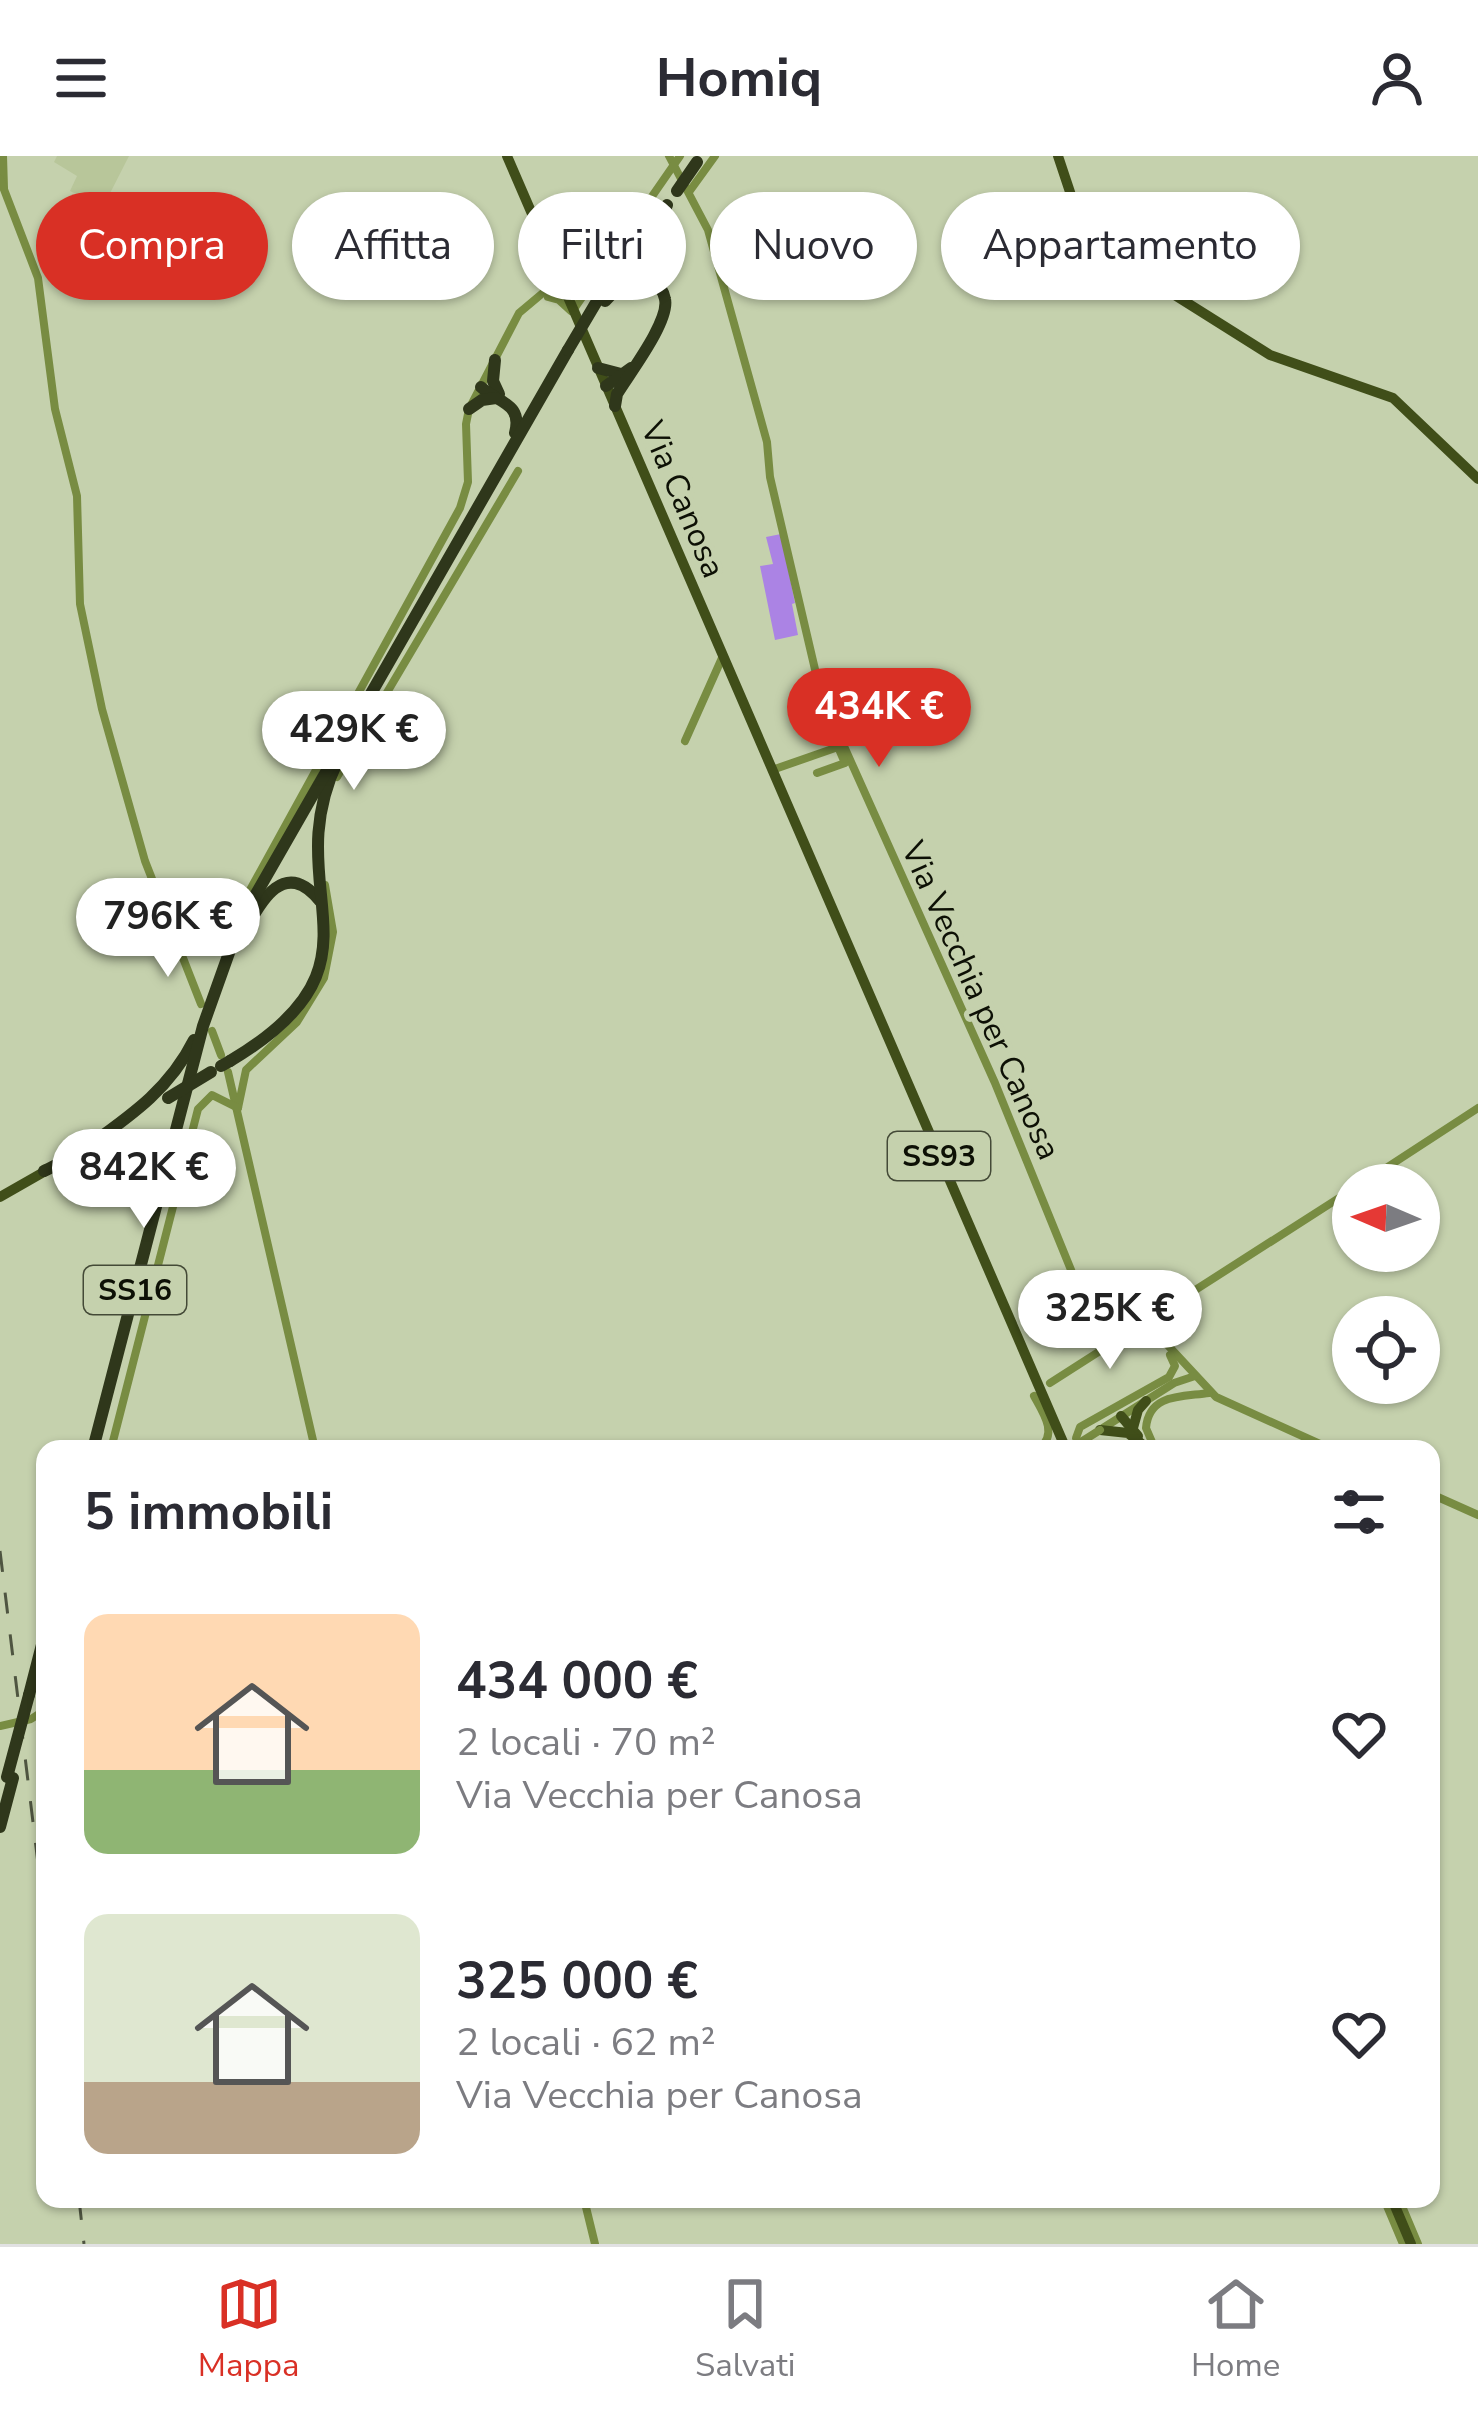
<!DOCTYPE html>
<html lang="it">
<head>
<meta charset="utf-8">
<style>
	:root { --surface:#fff; --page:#f7f7f7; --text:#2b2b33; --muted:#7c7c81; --line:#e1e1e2; --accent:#d93025 }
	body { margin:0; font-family:"Nunito Sans",sans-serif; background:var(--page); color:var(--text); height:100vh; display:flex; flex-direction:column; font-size:45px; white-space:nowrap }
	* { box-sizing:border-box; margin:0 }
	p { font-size:39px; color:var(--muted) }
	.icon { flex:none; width:66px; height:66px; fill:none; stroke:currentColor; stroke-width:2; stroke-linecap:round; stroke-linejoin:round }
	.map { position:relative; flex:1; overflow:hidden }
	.side { position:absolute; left:36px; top:1284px; width:1404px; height:768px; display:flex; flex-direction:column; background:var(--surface); border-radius:24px; box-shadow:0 3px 9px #0004 }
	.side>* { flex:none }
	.banner { position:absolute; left:36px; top:36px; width:1407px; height:108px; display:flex; gap:24px }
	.needle { width:78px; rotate:272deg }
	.buttons { position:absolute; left:1332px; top:1008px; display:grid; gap:24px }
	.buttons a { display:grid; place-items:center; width:108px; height:108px; border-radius:50%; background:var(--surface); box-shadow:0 3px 9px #0004; font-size:60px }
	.price { position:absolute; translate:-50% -102px; padding:0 27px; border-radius:42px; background:#fff; color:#222; font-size:39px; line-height:78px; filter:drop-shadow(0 3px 6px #0008) }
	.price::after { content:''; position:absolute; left:50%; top:72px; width:36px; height:27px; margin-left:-18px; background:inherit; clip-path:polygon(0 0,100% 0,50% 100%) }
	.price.selected { background:var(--accent); color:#fff }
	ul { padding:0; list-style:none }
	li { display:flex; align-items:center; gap:36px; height:300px; padding:0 48px }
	li span { display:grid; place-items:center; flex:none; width:336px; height:240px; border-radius:24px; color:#555 }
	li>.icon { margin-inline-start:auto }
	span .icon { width:144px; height:144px; fill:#fffc; stroke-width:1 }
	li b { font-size:51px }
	h2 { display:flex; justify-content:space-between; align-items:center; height:144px; padding:0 48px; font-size:51px }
	.chip { padding:0 42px; border-radius:54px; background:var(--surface); box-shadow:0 3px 9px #0004; font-size:42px; line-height:108px }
	.chip.selected { background:var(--accent); color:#fff }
	header { display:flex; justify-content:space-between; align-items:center; height:156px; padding:0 48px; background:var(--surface); font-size:54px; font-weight:700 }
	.tabs { display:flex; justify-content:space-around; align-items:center; height:168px; border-top:3px solid var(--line); background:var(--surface); font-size:33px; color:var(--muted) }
	.tabs a { display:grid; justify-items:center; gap:6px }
	.tabs .selected { color:var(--accent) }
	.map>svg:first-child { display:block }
	.built { fill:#b8c69a }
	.grass { fill:#ab83e4 }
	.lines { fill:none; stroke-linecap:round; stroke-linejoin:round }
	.minor { stroke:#788c42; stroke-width:8 }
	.major { stroke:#404e19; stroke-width:10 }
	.highway { stroke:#2f371b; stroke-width:12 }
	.rail { stroke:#4f5541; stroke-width:3; stroke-dasharray:21 21; stroke-linecap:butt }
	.minor-bridge { stroke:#788c42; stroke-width:8 }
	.highway-bridge { stroke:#2f371b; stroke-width:12 }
	.labels { text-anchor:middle; stroke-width:10; stroke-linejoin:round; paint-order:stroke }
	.shield { fill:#c5d1ad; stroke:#444a37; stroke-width:3 }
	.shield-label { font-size:30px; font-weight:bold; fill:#0d1005 }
	.street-label { font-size:33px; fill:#0d1005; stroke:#c5d1ad }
</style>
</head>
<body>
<header><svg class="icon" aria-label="menu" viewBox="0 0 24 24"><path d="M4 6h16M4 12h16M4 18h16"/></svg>Homiq<svg class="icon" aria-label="person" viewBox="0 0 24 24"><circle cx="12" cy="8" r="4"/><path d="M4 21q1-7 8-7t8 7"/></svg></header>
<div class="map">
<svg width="1478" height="2088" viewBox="0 0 1478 2088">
	<rect width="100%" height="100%" fill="#c5d1ad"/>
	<polygon class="built" points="57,0 129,0 103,51 70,35 77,20 54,6"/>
	<polygon class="grass" points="781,378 795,447 792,448 798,479 775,484 760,410 773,408 766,381"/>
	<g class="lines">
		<g class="minor">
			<polyline points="3,0 4,32"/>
			<polyline points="669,0 708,74 767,286 770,321 821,539 995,927 1104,1195"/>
			<polyline points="0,23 38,122 55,253 77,340 80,448 102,553 145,705 201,848"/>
			<polyline points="689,36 715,0"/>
			<polyline points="548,141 559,144 571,155"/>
			<polyline points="574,153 680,0"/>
			<polyline points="685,585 722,502"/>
			<polyline points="772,614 838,591 845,607 817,617"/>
			<polyline points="337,621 518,315"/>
			<polyline points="176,785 192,789 222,785 460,352 468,326 466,268 469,253 519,157 544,136 563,131"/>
			<polyline points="212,875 221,899"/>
			<polyline points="228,916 315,1293"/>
			<polyline points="238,952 246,914 297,866 324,822 333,776 325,729"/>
			<polyline points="1360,1029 1478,952"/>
			<polyline points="1148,1168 1216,1241 1331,1293"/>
			<polyline points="1050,1227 1353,1033"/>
			<path d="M1034 1240C1044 1258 1058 1278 1039 1293"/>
			<polyline points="1103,1272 1174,1227 1195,1220"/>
			<polyline points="111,1293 198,953 212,939 238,952"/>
			<polyline points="1082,1293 1076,1282 1080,1271 1169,1221 1175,1210 1170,1199"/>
			<path d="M1155 1293 1146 1272C1149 1237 1183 1241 1209 1237"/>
			<polyline points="1431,1338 1478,1359"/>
			<polyline points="0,1570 31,1563 45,1554"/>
			<polyline points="584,2043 595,2088"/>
			<polyline points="1384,2043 1403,2088"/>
			<polyline points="1399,2043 1418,2088"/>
		</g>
		<g class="major">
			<polyline points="507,0 1066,1293"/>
			<polyline points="1058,0 1077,57 1127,109 1270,199 1393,242 1478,323"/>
			<polyline points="0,1041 49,1013"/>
			<polyline points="1121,1260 1138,1280"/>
			<polyline points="1133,1272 1138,1254 1146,1245"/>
			<polyline points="1100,1274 1128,1277 1143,1289"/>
			<polyline points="1392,2043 1411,2088"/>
		</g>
		<g class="highway">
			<polyline points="597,145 648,68"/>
			<polyline points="605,145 626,123 652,125"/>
			<polyline points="495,204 493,225 499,238"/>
			<polyline points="598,212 621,218"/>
			<polyline points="606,230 631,212"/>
			<path d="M481 231C498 247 523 247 515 277"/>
			<path d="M615 250 617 238C629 218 670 165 665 143 662 126 644 119 641 101L667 49"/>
			<polyline points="469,253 482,244 496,242"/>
			<path d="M245 775C261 744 285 702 320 745"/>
			<path d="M230 905C399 805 274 738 338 604"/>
			<path d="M91 988C133 958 170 932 194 884"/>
			<path d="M44 1015C59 1008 75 998 91 996 125 991 149 1019 152 1050"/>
			<polyline points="93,1293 203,870 240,766 568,194"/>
			<polyline points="29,1539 45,1477"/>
			<polyline points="0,1671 13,1622"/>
		</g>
		<g class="rail">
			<polyline points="0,1395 45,1765"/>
			<polyline points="79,2043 84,2088"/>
		</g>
		<polyline class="minor-bridge" points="1070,1293 1100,1274"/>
		<g class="highway-bridge">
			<polyline points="677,35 697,6"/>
			<polyline points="568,194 597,145"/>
			<polyline points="221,910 230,905"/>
			<polyline points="168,942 211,916"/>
			<polyline points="7,1621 29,1539"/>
		</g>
	</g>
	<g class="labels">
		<g class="shield">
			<rect x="888" y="976" width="102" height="48" rx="9"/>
			<rect x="84" y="1110" width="102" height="48" rx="9"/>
		</g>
		<g class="shield-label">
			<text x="939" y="1010">SS93</text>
			<text x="135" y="1144">SS16</text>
		</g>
		<g class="street-label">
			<text transform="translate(684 343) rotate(67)" y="12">Via Canosa</text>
			<text transform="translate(982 844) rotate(66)" y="12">Via Vecchia per Canosa</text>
		</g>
	</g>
</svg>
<div class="buttons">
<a><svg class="needle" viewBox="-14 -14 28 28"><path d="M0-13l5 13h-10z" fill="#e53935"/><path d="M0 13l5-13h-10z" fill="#7c7c81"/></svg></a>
<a><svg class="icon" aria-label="locate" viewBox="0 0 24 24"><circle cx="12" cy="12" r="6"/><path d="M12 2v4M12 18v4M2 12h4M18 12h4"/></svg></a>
</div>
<b class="price selected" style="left:879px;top:614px">434K €</b>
<b class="price" style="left:354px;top:637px">429K €</b>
<b class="price" style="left:168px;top:824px">796K €</b>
<b class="price" style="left:144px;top:1075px">842K €</b>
<b class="price" style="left:1110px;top:1216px">325K €</b>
<div class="banner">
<a class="chip selected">Compra</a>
<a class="chip">Affitta</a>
<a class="chip">Filtri</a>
<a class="chip">Nuovo</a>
<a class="chip">Appartamento</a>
</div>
<section class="side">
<h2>5 immobili<svg class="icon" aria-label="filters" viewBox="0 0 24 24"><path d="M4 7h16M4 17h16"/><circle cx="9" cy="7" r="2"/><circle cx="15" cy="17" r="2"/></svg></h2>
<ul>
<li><span style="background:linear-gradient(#ffd9b3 65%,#8fb573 0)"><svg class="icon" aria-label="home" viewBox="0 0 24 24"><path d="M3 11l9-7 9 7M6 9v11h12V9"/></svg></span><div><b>434 000 €</b><p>2 locali · 70 m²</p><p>Via Vecchia per Canosa</p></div><svg class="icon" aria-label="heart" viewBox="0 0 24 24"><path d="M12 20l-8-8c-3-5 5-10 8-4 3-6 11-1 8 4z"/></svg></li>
<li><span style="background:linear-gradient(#dfe7d0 70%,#b9a48a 0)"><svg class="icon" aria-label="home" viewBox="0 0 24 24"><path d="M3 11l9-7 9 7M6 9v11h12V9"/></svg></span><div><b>325 000 €</b><p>2 locali · 62 m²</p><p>Via Vecchia per Canosa</p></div><svg class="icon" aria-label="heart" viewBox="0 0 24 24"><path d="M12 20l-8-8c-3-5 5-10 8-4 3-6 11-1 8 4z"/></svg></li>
</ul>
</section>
</div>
<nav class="tabs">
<a class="selected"><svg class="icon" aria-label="map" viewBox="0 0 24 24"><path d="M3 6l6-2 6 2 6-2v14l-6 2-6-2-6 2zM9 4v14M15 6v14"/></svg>Mappa</a>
<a><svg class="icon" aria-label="saved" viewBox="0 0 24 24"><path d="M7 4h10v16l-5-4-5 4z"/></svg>Salvati</a>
<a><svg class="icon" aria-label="home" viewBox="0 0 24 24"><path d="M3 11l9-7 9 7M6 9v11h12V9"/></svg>Home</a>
</nav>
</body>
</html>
